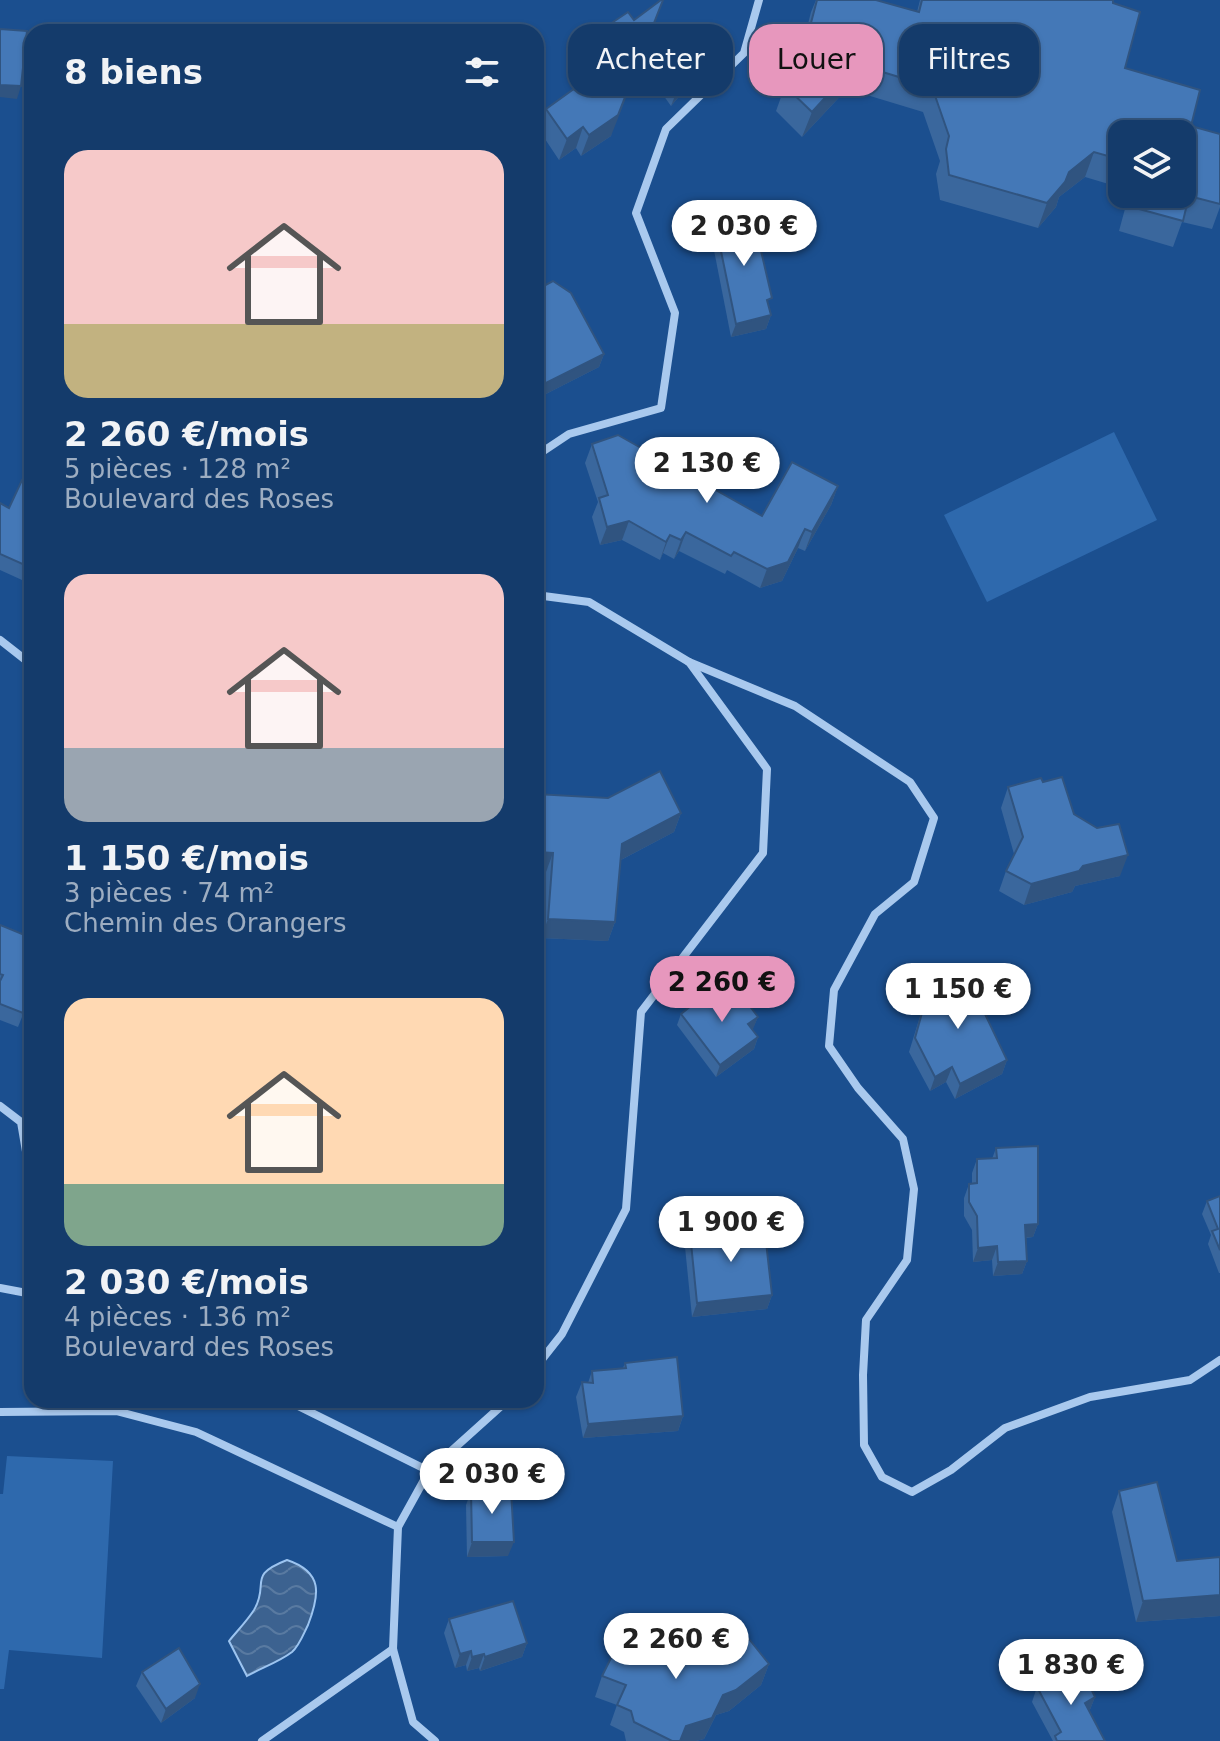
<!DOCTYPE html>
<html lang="fr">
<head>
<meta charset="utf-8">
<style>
	:root { --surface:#143b6b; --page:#214673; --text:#f1f3f6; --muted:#9dadc1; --line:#33557e; --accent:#e797bd }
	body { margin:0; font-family:"DejaVu Sans",sans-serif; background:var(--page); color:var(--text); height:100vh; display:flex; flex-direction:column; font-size:30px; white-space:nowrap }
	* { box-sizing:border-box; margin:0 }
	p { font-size:26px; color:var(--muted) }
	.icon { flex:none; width:44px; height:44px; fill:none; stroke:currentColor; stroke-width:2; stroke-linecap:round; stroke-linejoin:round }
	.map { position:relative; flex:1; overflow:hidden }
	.drawer { position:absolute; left:24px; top:24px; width:520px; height:1384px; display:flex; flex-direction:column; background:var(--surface); border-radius:24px; box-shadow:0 2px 6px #0004,0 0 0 2px var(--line) }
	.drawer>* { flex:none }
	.hud { position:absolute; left:568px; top:24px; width:532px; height:72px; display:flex; gap:16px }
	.tools { position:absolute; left:1108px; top:120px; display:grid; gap:16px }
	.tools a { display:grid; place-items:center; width:88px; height:88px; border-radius:16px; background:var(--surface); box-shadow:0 2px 6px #0004,0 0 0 2px var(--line); font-size:40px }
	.price { position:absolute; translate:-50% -68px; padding:0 18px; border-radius:28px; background:#fff; color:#222; font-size:26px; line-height:52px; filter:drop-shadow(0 2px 4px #0008) }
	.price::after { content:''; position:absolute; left:50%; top:48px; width:24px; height:18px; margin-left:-12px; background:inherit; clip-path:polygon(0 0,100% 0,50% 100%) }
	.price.on { background:var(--accent); color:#111 }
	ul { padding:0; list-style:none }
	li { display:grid; align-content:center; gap:16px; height:424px; padding:0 40px }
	li span { display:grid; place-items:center; height:248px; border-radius:24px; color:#555 }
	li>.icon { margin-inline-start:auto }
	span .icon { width:144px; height:144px; fill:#fffc; stroke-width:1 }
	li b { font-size:34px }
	h2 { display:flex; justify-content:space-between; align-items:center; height:96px; padding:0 40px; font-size:34px }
	.tag { padding:0 28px; border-radius:24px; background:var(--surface); box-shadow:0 2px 6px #0004,0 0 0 2px var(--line); font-size:28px; line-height:72px }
	.tag.on { background:var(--accent); color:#111 }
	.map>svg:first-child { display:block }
	.grass { fill:#2e69ad }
	.water { fill:url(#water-waves); stroke:#9cc4f0; stroke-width:2 }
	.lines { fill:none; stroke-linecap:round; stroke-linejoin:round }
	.minor { stroke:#a9c9ee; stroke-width:8 }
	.wall { fill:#3a679d }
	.shaded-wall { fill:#305480 }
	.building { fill:#4478b7; stroke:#305480; stroke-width:2 }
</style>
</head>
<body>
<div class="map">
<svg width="1220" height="1741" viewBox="0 0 1220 1741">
	<defs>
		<pattern id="water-waves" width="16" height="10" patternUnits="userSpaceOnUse" patternTransform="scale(2)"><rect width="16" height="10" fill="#3c6290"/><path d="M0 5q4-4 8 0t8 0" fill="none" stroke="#597aa1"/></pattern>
	</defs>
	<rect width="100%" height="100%" fill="#1b4f8f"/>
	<g class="grass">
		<polygon points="1114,432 1157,520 987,602 944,515"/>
		<polygon points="7,1456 113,1461 102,1658 9,1650 4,1689 0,1689 0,1494 3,1494"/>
	</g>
	<path class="water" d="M287 1560C323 1572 320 1594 308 1625 304 1633 299 1646 292 1652 279 1662 261 1668 247 1676L229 1641C237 1631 247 1621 254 1610 270 1583 246 1576 287 1560Z"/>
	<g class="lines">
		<g class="minor">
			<polyline points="536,456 569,434 661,408 675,313 636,213 666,129 744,53 759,0"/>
			<polyline points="536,595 589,602 689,662 767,769 763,853 641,1012 626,1209 562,1334 536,1367"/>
			<polyline points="0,640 32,665"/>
			<polyline points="689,662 795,706 910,782 934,818 914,882 875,914 834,990 829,1046 858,1088 903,1139 914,1189 907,1260 866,1320 863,1375 864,1445 882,1477 912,1492 951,1470 1005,1428 1090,1397 1190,1380 1220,1360"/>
			<polyline points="0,1106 21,1122 32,1187"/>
			<polyline points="0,1288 32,1294"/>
			<polyline points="286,1400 429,1471"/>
			<polyline points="0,1412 116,1411 196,1432 398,1527"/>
			<polyline points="262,1741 393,1649"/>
			<polyline points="435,1741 413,1722 393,1649 398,1527 429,1471 508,1400"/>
		</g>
	</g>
	<g class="wall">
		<polygon points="816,0 876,0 917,12 920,0 1113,0 1125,68 1191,126 1220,134 1220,207 1212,229 1182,222 1173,247 1119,231 1129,194 1182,194 1122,134 1122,188 1085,177 1059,197 1056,207 1038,228 940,200 936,174 940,161 923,112 847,89 802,137 776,111 785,86 804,66 798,64 811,12"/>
		<polygon points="628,12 611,136 581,156 576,148 559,160 539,130 546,109 574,89 573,86 580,66 587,61 585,57 592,36"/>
		<polygon points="651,46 700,59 693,80 671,106 643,67"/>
		<polygon points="715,222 769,306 771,315 766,329 731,337 711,235"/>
		<polygon points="536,290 604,354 599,367 536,399"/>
		<polygon points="592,444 762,516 838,486 831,505 805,551 798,548 782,581 760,588 727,570 725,574 679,551 674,559 663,553 660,560 622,540 600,545 592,517 598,502 585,463"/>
		<polygon points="32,485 32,559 22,580 0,570 0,503 9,508"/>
		<polygon points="1043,782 1074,814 1120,876 1075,886 1072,892 1024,905 999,891 1006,871 1014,854 1001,808 1008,787"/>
		<polygon points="536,794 681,813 674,832 621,860 615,922 608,941 541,938 546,872 536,871"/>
		<polygon points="0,925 32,992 18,1027 0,1020"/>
		<polygon points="955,978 984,1012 1007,1060 1002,1074 955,1099 946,1082 930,1091 909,1052 930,984 951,989"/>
		<polygon points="714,1003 758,1017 752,1030 758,1037 754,1049 716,1077 677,1025 681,1014"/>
		<polygon points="996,1148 1038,1224 1033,1237 1026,1238 1027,1261 1022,1274 993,1276 992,1260 973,1262 972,1230 964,1216 964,1198 969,1184 972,1184 972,1173 977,1159 992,1159"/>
		<polygon points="1220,1196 1220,1273 1219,1273 1208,1244 1211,1235 1202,1214 1207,1201"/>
		<polygon points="690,1233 772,1295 767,1309 692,1317 685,1247"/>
		<polygon points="625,1363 683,1416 678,1431 583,1438 576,1397 582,1382 588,1383 592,1371 623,1368"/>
		<polygon points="471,1491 508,1556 467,1557 466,1505"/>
		<polygon points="1119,1491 1177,1561 1220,1557 1220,1616 1136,1622 1112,1512"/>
		<polygon points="449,1619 527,1643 522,1657 480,1671 479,1668 467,1671 466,1665 455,1668 444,1633"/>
		<polygon points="690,1658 769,1664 761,1685 729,1711 716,1715 704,1739 696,1741 626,1741 624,1732 610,1725 617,1705 595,1697 602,1676"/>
		<polygon points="142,1672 195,1698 161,1723 136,1686"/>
		<polygon points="1037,1687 1095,1697 1089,1712 1105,1741 1053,1741 1032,1702"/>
	</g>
	<g class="shaded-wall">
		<polygon points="657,19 611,136 581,156 589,135"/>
		<polygon points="700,59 693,80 671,106 679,85"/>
		<polygon points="856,64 847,89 802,137 812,112"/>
		<polygon points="0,85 21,86 17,99 0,97"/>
		<polygon points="583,127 576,148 559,160 567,139"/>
		<polygon points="1094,152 1085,177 1059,197 1056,207 1038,228 1047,203 1069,172"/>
		<polygon points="771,315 766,329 731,337 736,324"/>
		<polygon points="604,354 599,367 536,399 540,386"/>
		<polygon points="838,486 831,505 805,551 812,532"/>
		<polygon points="629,521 622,540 600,545 607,527"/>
		<polygon points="805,529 798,548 782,581 760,588 767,569"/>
		<polygon points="686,532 679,551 674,559 681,540"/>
		<polygon points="670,535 663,553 660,560 666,542"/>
		<polygon points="681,813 674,832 615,863 622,844"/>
		<polygon points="536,852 553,853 546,872 536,871"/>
		<polygon points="1128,855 1120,876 1075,886 1072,892 1024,905 1031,884 1083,866"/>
		<polygon points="548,919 615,922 608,941 541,938"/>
		<polygon points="758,1017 753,1029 744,1036 748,1024"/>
		<polygon points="758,1037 754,1049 716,1077 720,1065"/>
		<polygon points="1007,1060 1002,1074 955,1099 960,1084"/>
		<polygon points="952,1067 946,1082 930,1091 935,1077"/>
		<polygon points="1038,1224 1033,1237 1020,1238 1025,1225"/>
		<polygon points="997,1246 992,1260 973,1262 978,1248"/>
		<polygon points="1027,1261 1022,1274 993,1276 998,1262"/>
		<polygon points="772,1295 767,1309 692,1317 697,1303"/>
		<polygon points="683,1416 678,1431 583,1438 588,1424"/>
		<polygon points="472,1542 514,1542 508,1556 467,1557"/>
		<polygon points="1220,1595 1220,1616 1136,1622 1143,1601"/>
		<polygon points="527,1643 522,1657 480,1671 485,1657"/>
		<polygon points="471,1651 466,1665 455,1668 460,1654"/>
		<polygon points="484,1654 479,1668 467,1671 472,1657"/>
		<polygon points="769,1664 761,1685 729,1711 716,1715 704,1739 696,1741 680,1741 686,1726 723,1695"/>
		<polygon points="200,1684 195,1698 161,1723 166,1709"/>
		<polygon points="1095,1697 1089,1712 1085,1703"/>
	</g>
	<g class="building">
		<polygon points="661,0 663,0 618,115 589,135 583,127 567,139 546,109 589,78 580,66 602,50 592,36 628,12 634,20"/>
		<polygon points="817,0 876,0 919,12 922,0 1113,0 1113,3 1140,12 1125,68 1200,90 1191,126 1220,134 1220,204 1189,196 1183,221 1128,206 1131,194 1182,194 1182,134 1122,134 1122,160 1094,152 1069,172 1065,182 1047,203 949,175 946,149 949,136 932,87 856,64 812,112 785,86 824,44 807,38"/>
		<polygon points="678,27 700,59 679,85 651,46"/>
		<polygon points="0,29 27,31 21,86 0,85"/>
		<polygon points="752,212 772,298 767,300 771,315 736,324 715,222"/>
		<polygon points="553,281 571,293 604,354 540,386 536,379 536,290"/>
		<polygon points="618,435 762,516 792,462 838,486 812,532 805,529 788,562 767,569 734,552 731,556 686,532 681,540 670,535 666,542 629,521 607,527 599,498 608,495 592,444"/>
		<polygon points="22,480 32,485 32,556 27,566 0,554 0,503 9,508"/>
		<polygon points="660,771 681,813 622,844 615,922 548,919 553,853 536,852 536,794 608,798"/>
		<polygon points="1062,777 1074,814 1097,828 1119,824 1128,855 1083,866 1079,871 1031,884 1006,871 1023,837 1008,787 1041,778 1043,782"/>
		<polygon points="0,925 32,938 32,990 23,1013 0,1004 0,981 3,975 0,974"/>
		<polygon points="955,978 990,986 984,1012 1007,1060 960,1084 952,1067 935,1077 915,1038 930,984 952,989"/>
		<polygon points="736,988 758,1017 748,1024 758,1037 720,1065 681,1014 707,993 714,1003"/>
		<polygon points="1038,1146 1038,1224 1025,1225 1027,1261 998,1262 997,1246 978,1248 977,1216 969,1202 969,1184 977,1183 977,1159 997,1158 996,1148"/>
		<polygon points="1220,1196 1220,1250 1212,1231 1218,1229 1207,1201"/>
		<polygon points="764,1224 772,1295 697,1303 690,1233"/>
		<polygon points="677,1357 683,1416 588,1424 582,1382 593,1383 592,1371 626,1368 625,1363"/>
		<polygon points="1157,1482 1177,1561 1220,1557 1220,1595 1143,1601 1119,1491"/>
		<polygon points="511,1490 514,1542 472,1542 471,1491"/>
		<polygon points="513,1601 527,1643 485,1657 484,1654 472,1657 471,1651 460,1654 449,1619"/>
		<polygon points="656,1631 672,1639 690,1658 720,1660 749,1639 769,1664 736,1690 723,1695 712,1718 686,1726 680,1741 672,1741 634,1722 631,1711 617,1705 626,1685 602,1676 615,1650 623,1640 638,1632"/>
		<polygon points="179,1648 200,1684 166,1709 142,1672"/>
		<polygon points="1081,1667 1095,1697 1085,1703 1105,1741 1057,1741 1055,1736 1061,1732 1037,1687"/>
	</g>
</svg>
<div class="tools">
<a><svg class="icon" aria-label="layers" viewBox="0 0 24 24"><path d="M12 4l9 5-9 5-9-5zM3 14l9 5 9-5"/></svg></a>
</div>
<b class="price" style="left:744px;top:268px">2 030 €</b>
<b class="price" style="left:707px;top:505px">2 130 €</b>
<b class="price on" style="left:722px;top:1024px">2 260 €</b>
<b class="price" style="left:958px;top:1031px">1 150 €</b>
<b class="price" style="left:731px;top:1264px">1 900 €</b>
<b class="price" style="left:492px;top:1516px">2 030 €</b>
<b class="price" style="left:676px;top:1681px">2 260 €</b>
<b class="price" style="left:1071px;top:1707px">1 830 €</b>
<div class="hud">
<a class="tag">Acheter</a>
<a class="tag on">Louer</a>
<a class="tag">Filtres</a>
</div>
<section class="drawer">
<h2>8 biens<svg class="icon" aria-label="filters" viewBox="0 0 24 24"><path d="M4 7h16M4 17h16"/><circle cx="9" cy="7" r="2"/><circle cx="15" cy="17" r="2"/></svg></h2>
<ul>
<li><span style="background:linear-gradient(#f6c9c9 70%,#c2b280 0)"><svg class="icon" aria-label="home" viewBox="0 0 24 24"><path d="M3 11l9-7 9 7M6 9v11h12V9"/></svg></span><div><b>2 260 €/mois</b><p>5 pièces · 128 m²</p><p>Boulevard des Roses</p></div></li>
<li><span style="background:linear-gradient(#f6c9c9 70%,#9aa5b1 0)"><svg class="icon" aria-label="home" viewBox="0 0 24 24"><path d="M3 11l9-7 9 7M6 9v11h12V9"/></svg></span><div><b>1 150 €/mois</b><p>3 pièces · 74 m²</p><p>Chemin des Orangers</p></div></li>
<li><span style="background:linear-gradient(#ffd9b3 75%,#7fa58c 0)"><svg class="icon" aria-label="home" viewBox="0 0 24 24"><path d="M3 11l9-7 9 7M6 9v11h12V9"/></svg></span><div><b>2 030 €/mois</b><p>4 pièces · 136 m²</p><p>Boulevard des Roses</p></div></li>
</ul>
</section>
</div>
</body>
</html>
